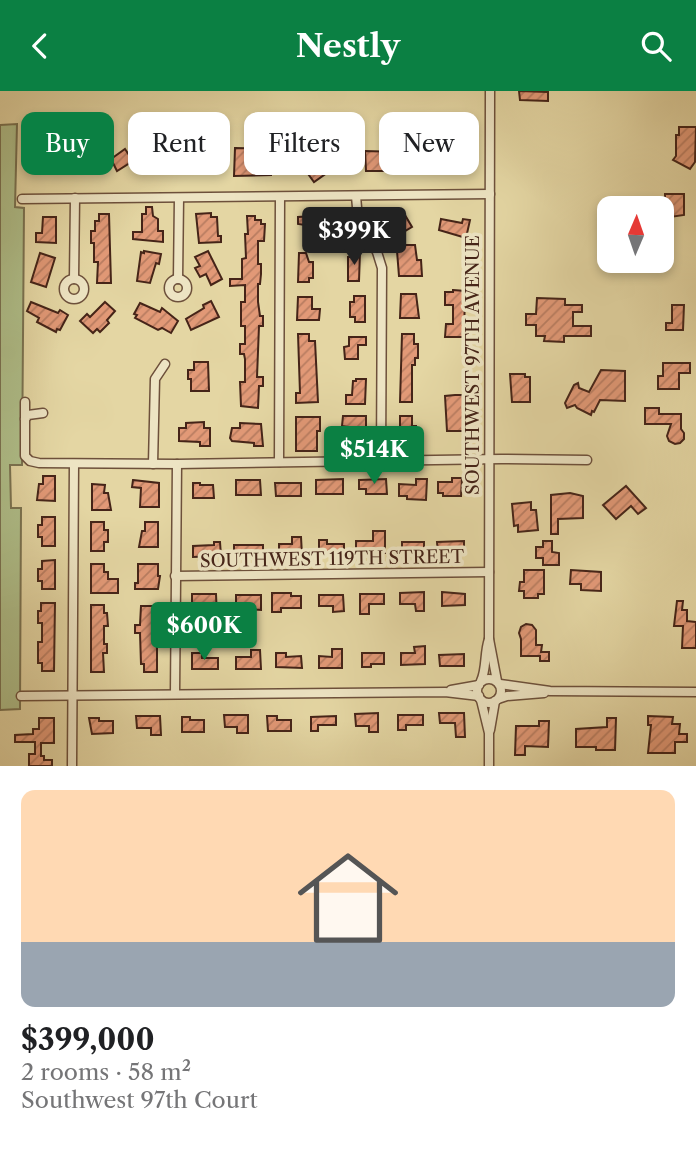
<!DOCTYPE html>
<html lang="en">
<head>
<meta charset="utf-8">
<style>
	:root { --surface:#fff; --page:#f2f2f2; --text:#202124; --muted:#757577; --accent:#0b8043 }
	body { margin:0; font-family:"Libre Caslon Text",serif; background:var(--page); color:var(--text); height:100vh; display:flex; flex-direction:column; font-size:26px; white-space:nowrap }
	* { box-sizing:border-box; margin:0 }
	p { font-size:23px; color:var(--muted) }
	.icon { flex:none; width:38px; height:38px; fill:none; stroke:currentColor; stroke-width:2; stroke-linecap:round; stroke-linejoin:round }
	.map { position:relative; height:675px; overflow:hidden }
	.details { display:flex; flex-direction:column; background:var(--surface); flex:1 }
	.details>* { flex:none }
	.top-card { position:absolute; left:21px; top:21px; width:654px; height:63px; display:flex; gap:14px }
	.needle { width:46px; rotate:2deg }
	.tools { position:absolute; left:597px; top:105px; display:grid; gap:14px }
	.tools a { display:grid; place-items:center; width:77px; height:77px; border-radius:14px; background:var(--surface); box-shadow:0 4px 10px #0003; font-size:35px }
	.price { position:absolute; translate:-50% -60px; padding:0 16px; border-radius:7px; background:var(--accent); color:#fff; font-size:23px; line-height:46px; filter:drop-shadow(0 2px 4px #0008) }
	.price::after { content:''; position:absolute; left:50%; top:42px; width:21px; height:16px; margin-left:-10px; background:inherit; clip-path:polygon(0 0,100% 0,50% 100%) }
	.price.on { background:#222; color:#fff }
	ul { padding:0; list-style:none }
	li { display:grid; align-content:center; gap:14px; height:371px; padding:0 21px }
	li span { display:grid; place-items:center; height:217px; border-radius:14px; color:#555 }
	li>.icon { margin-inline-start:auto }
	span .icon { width:126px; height:126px; fill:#fffc; stroke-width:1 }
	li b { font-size:30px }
	.chip { padding:0 24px; border-radius:14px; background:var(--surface); box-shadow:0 4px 10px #0003; font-size:24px; line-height:63px }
	.chip.on { background:var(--accent); color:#fff }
	header { display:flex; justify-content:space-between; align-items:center; height:91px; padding:0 21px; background:var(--accent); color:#fff; font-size:32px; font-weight:700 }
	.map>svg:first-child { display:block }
	.grass { fill:#afbf8a; stroke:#7a7251; stroke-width:2 }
	.building { fill:url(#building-hatch); stroke:#452418; stroke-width:2 }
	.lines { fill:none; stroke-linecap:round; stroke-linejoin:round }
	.minor-casing { stroke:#6d503b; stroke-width:11 }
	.minor { stroke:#ede4c3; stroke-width:8 }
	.labels { text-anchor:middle; stroke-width:7; stroke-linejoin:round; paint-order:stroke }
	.street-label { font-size:18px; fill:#452418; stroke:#ede4c3 }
</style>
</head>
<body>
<header><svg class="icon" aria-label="back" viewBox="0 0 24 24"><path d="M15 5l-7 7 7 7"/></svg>Nestly<svg class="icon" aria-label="search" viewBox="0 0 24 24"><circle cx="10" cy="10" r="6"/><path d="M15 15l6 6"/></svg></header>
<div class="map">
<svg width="696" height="675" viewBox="0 0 696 675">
	<defs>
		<pattern id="building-hatch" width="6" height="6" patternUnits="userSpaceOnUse" patternTransform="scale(1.75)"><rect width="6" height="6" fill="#e29977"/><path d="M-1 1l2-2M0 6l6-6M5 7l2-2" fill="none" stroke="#b97d61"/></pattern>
	</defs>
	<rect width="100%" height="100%" fill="#e4d6a3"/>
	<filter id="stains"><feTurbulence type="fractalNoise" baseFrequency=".00286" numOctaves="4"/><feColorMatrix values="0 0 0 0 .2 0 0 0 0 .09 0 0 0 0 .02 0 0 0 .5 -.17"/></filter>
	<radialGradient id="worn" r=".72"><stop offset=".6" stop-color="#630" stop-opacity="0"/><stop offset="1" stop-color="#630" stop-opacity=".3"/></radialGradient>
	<polygon class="grass" points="17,33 15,116 24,117 22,374 10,374 11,417 21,417 20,618 0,619 0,34"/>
	<g class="building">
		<polygon points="519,0 548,1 548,10 520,9"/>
		<polygon points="398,29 419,30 419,43 415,43 415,49 410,49 410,54 398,54"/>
		<polygon points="679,36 696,36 695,71 690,78 673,69 676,65 676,44 679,44"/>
		<polygon points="44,40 48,67 42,68 41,60 35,61 33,41"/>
		<polygon points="336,44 351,65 314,91 298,69"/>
		<polygon points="446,48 457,62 436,77 426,64"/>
		<polygon points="177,53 212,54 213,80 176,81"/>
		<polygon points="235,57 270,58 271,84 234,85"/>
		<polygon points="125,58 133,70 117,80 111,68"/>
		<polygon points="365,60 398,61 397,80 366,80"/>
		<polygon points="665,103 684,103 684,124 670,126 665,124"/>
		<polygon points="146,116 152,116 153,125 158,128 158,140 163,140 163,151 133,148 133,141 142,141 142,123 146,123"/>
		<polygon points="402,119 412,136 405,140 402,134 389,141 386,139 381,130"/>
		<polygon points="211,122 211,126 217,126 218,145 221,145 221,151 199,152 196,123"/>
		<polygon points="99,123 109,123 111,192 97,192 98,171 94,171 94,152 91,152 91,140 95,140 95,130 99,130"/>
		<polygon points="314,123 336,125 336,139 312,140 312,135 298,133 298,126 314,125"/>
		<polygon points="247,125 255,125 255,129 261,129 261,133 265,133 264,150 258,150 258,173 261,173 261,183 260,193 258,193 258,211 260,225 263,225 263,235 259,235 257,286 263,286 263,295 259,295 258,317 241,315 240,291 245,291 245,268 244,263 240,263 240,253 245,253 245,235 241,235 241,211 245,211 245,194 230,195 230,188 242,188 242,168 246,167 245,143 248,143"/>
		<polygon points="43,126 56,126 56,152 36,151 36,142 42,142"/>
		<polygon points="441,128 462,132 463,128 470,129 466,147 439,139"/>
		<polygon points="402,154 415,154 417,169 421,169 422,185 399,185 397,160 402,160"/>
		<polygon points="144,160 161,163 159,173 156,172 150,192 137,190 141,161 144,162"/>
		<polygon points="208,160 222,188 211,194 206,183 200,186 195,177 200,175 195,166"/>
		<polygon points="351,161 360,161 359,190 348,190 348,166 351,166"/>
		<polygon points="40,162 55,167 46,196 31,191"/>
		<polygon points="299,162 306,162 309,171 313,171 313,187 309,187 309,191 298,191"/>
		<polygon points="453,199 465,200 464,246 445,246 446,233 453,233 453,214 445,214 445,201 453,201"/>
		<polygon points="401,203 416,203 419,227 400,227"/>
		<polygon points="354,205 365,205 365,231 355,231 355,226 350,226 350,211 354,211"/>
		<polygon points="298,206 312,206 312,218 320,218 319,229 297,229"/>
		<polygon points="537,207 565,208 565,214 582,214 582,221 573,221 573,235 591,235 591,245 564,245 564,251 544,250 545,245 536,245 536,234 526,234 526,223 536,223"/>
		<polygon points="211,210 219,226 191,239 186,228 204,217 203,214"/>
		<polygon points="31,211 58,222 60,219 68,224 60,239 57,238 56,241 37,231 39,227 27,220"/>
		<polygon points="105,211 115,220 107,229 109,232 100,241 97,238 93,242 80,230 87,223 90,226"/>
		<polygon points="140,212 160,221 162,217 178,230 171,242 162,237 158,239 135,227 137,224 134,223"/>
		<polygon points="672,214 684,214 683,239 666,239 666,232 672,232"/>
		<polygon points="298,243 309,243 309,250 315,250 318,311 296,312 296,302 300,302"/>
		<polygon points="402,243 414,243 414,253 418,253 418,267 415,267 415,274 412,274 412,311 400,311"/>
		<polygon points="349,246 366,246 366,254 358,254 358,268 345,268 344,256 349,255"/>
		<polygon points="194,271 208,271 209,300 191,300 191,288 188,288 188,279 194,279"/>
		<polygon points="663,272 690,272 690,282 679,282 679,298 658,298 658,285 663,285"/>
		<polygon points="601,279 625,280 625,310 600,309 594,321 592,320 591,324 577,317 575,314 567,317 565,312 574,294 578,292 579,297 589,301"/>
		<polygon points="510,283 525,283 525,286 530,286 530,311 512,311"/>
		<polygon points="356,288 366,288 365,313 346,313 346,304 352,304 353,290 356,290"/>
		<polygon points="455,304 466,304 465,340 447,340 445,305"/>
		<polygon points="645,317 659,317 659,323 681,323 681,338 684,342 684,348 680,352 675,353 669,350 667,345 671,333 645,333"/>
		<polygon points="343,325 366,325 366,353 354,352 354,346 349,346 349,336 342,335"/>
		<polygon points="400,325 412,325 412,335 416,335 416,348 412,348 412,353 400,353"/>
		<polygon points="296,326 320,326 320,340 317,340 317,360 296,360"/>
		<polygon points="204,331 204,337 210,337 210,355 200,355 200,351 179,350 179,337 186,337 186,332"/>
		<polygon points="240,332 261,333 263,355 254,355 254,352 232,350 230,347 232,337 240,337"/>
		<polygon points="43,385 55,385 55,410 37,409 39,393 43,393"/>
		<polygon points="452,387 462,387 461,405 443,405 443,402 438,402 438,391 452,391"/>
		<polygon points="343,388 343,403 316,403 316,389"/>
		<polygon points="386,388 387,403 366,403 366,398 359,398 359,389"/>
		<polygon points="416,388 427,388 426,409 407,408 407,405 399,405 399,393 416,394"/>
		<polygon points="133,389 159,392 159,416 140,416 141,397 132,396"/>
		<polygon points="236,389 260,389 261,404 236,404"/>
		<polygon points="193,392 200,392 200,394 213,394 214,407 193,407"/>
		<polygon points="275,392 301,392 301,405 276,405"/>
		<polygon points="92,393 105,394 104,402 108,402 111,419 92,419"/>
		<polygon points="626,395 646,417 638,423 631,415 616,428 603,414"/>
		<polygon points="570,402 583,405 583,427 558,428 558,443 551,443 551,404"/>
		<polygon points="531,411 531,419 536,419 538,439 518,441 518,434 514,435 512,413"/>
		<polygon points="42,426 55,426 55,455 42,455 42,446 38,446 38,434 42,434"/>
		<polygon points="91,431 104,431 104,439 108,439 108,451 104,451 104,460 91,460"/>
		<polygon points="145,431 158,431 158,456 139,456 142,440 145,440"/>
		<polygon points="373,440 385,440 385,462 356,462 356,450 373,450"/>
		<polygon points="292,446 301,446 302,464 279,465 279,453 292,453"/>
		<polygon points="319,449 327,449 327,453 344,453 344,463 319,463"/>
		<polygon points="464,450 464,463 438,464 437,451"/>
		<polygon points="543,450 552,450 552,461 559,462 559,474 543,474 543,467 536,467 536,456 543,456"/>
		<polygon points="214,451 220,451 221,465 193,466 193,455 214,454"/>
		<rect x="402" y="451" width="22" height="11"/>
		<rect x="234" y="454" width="29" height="12"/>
		<polygon points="55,469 55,498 42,498 42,490 38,490 38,478 42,478 42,470"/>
		<polygon points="91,473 104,473 104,481 108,481 108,488 118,488 118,502 91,502"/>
		<polygon points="138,473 158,473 158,485 160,485 158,498 135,498 135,492 138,492"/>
		<polygon points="524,479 544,479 544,503 538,503 538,507 524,507 524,500 519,500 520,491 524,491"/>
		<polygon points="571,479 601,481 601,500 581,499 581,493 570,493"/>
		<polygon points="424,501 424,520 416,520 415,513 400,513 400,502"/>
		<polygon points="442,501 465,503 465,514 442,515"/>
		<polygon points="272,502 291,502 291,505 301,505 301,517 281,517 281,521 272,521"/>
		<polygon points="192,503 216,503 217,527 206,527 206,515 192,515"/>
		<polygon points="360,503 384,503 384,513 369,513 369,523 360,523"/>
		<polygon points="236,504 261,504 261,519 246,518 246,530 230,530 230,519 236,519"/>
		<polygon points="319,504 343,504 344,520 333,521 333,515 319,515"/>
		<polygon points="677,510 683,510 682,519 687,519 687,530 696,531 696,557 682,557 683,535 674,535"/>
		<polygon points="41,512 55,512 54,580 42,580 42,572 38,572 38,551 42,551 42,532 38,532 38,520 41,520"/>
		<polygon points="91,514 104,514 104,522 107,522 108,535 104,535 104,553 107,553 107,562 103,562 104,581 91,581"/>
		<polygon points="141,515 158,515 155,551 157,551 157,581 144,581 144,573 141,573 140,542 135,542 135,534 140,534"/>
		<polygon points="526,533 532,534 536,539 536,554 542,554 541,561 549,561 549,570 540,570 540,565 521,565 521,548 519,542 521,536"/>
		<polygon points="425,555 425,573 401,574 401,562 415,562 414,556"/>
		<polygon points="332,558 342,558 342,577 319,577 319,565 332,566"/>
		<polygon points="251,559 260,559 261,578 236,578 236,566 251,566"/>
		<polygon points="192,562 202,562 202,567 218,567 218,578 192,578"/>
		<polygon points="276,562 286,562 286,566 301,565 302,577 276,576"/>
		<polygon points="362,562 384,562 384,573 371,573 371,576 362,576"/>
		<polygon points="464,563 464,575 440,575 439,564"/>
		<polygon points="378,622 378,641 369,641 369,635 356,635 355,623"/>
		<polygon points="439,622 464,622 465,646 456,646 455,632 440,632"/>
		<polygon points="224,624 248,624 248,642 237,642 237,636 225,636"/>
		<polygon points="398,624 423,624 423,634 406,634 406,639 398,639"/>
		<polygon points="136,625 160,625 161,644 151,644 151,637 137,637"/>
		<polygon points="267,625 277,625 277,629 291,629 291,640 268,640"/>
		<polygon points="336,625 336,634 318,634 318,640 311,640 311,626"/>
		<polygon points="648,625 673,626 672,633 680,633 679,643 687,643 687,651 675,651 675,662 648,662 651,634 648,634"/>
		<polygon points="182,626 190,626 190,629 204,629 204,641 182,641"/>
		<polygon points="39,627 54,627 54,652 41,652 41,665 44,665 44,669 52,669 52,675 29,675 29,663 35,663 35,651 15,651 15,644 33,643 33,638 39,638"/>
		<polygon points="89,627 99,627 99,630 113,630 113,642 92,643"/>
		<polygon points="607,627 616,627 615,659 596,659 596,656 576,656 576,638 607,636"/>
		<polygon points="539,630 549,630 548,656 525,655 525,664 515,664 516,635 539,635"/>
	</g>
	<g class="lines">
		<g class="minor-casing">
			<g id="minor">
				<polyline points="490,0 489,548 497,590"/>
				<polyline points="356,105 358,128 377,161 382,177 381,370"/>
				<polyline points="22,108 490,103"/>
				<circle cx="178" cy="197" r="9"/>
				<polyline points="74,188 75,107"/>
				<polyline points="178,188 179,107"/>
				<circle cx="74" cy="198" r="10"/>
				<polyline points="25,311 25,365 30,370 39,372 177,373 501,368 587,369"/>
				<polyline points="25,328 28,324 43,322"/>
				<polyline points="279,371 280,106"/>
				<polyline points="153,373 155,288 165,273"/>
				<polyline points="175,485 489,481"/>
				<circle cx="489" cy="600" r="12"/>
				<path d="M481 590C487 577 484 562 489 548"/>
				<polyline points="500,593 550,600 696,601"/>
				<polyline points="451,599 479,594"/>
				<polyline points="175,603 177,373"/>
				<polyline points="21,605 445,601 479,605"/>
				<polyline points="498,608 507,605 544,602"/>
				<polyline points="481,609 489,642 489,675"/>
				<polyline points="490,639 495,610"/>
				<polyline points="72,675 74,373"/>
			</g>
		</g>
		<use href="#minor" class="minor"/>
	</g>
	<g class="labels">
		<g class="street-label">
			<text transform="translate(473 274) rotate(-90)" y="6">SOUTHWEST 97TH AVENUE</text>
			<text transform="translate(332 468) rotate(-1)" y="6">SOUTHWEST 119TH STREET</text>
		</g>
	</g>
	<rect width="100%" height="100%" filter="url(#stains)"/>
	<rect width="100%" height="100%" fill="url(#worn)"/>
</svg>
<div class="tools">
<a><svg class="needle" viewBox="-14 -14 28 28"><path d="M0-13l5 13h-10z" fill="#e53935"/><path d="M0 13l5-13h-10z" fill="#757577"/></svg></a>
</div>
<b class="price on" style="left:354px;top:176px">$399K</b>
<b class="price" style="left:374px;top:395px">$514K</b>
<b class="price" style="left:204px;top:571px">$600K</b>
<div class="top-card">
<a class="chip on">Buy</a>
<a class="chip">Rent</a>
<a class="chip">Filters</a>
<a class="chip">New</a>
</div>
</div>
<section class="details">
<ul>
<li><span style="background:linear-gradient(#ffd9b3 70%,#9aa5b1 0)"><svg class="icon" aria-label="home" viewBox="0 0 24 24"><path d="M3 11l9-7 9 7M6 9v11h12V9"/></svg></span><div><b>$399,000</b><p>2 rooms · 58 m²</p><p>Southwest 97th Court</p></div></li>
</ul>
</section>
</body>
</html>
